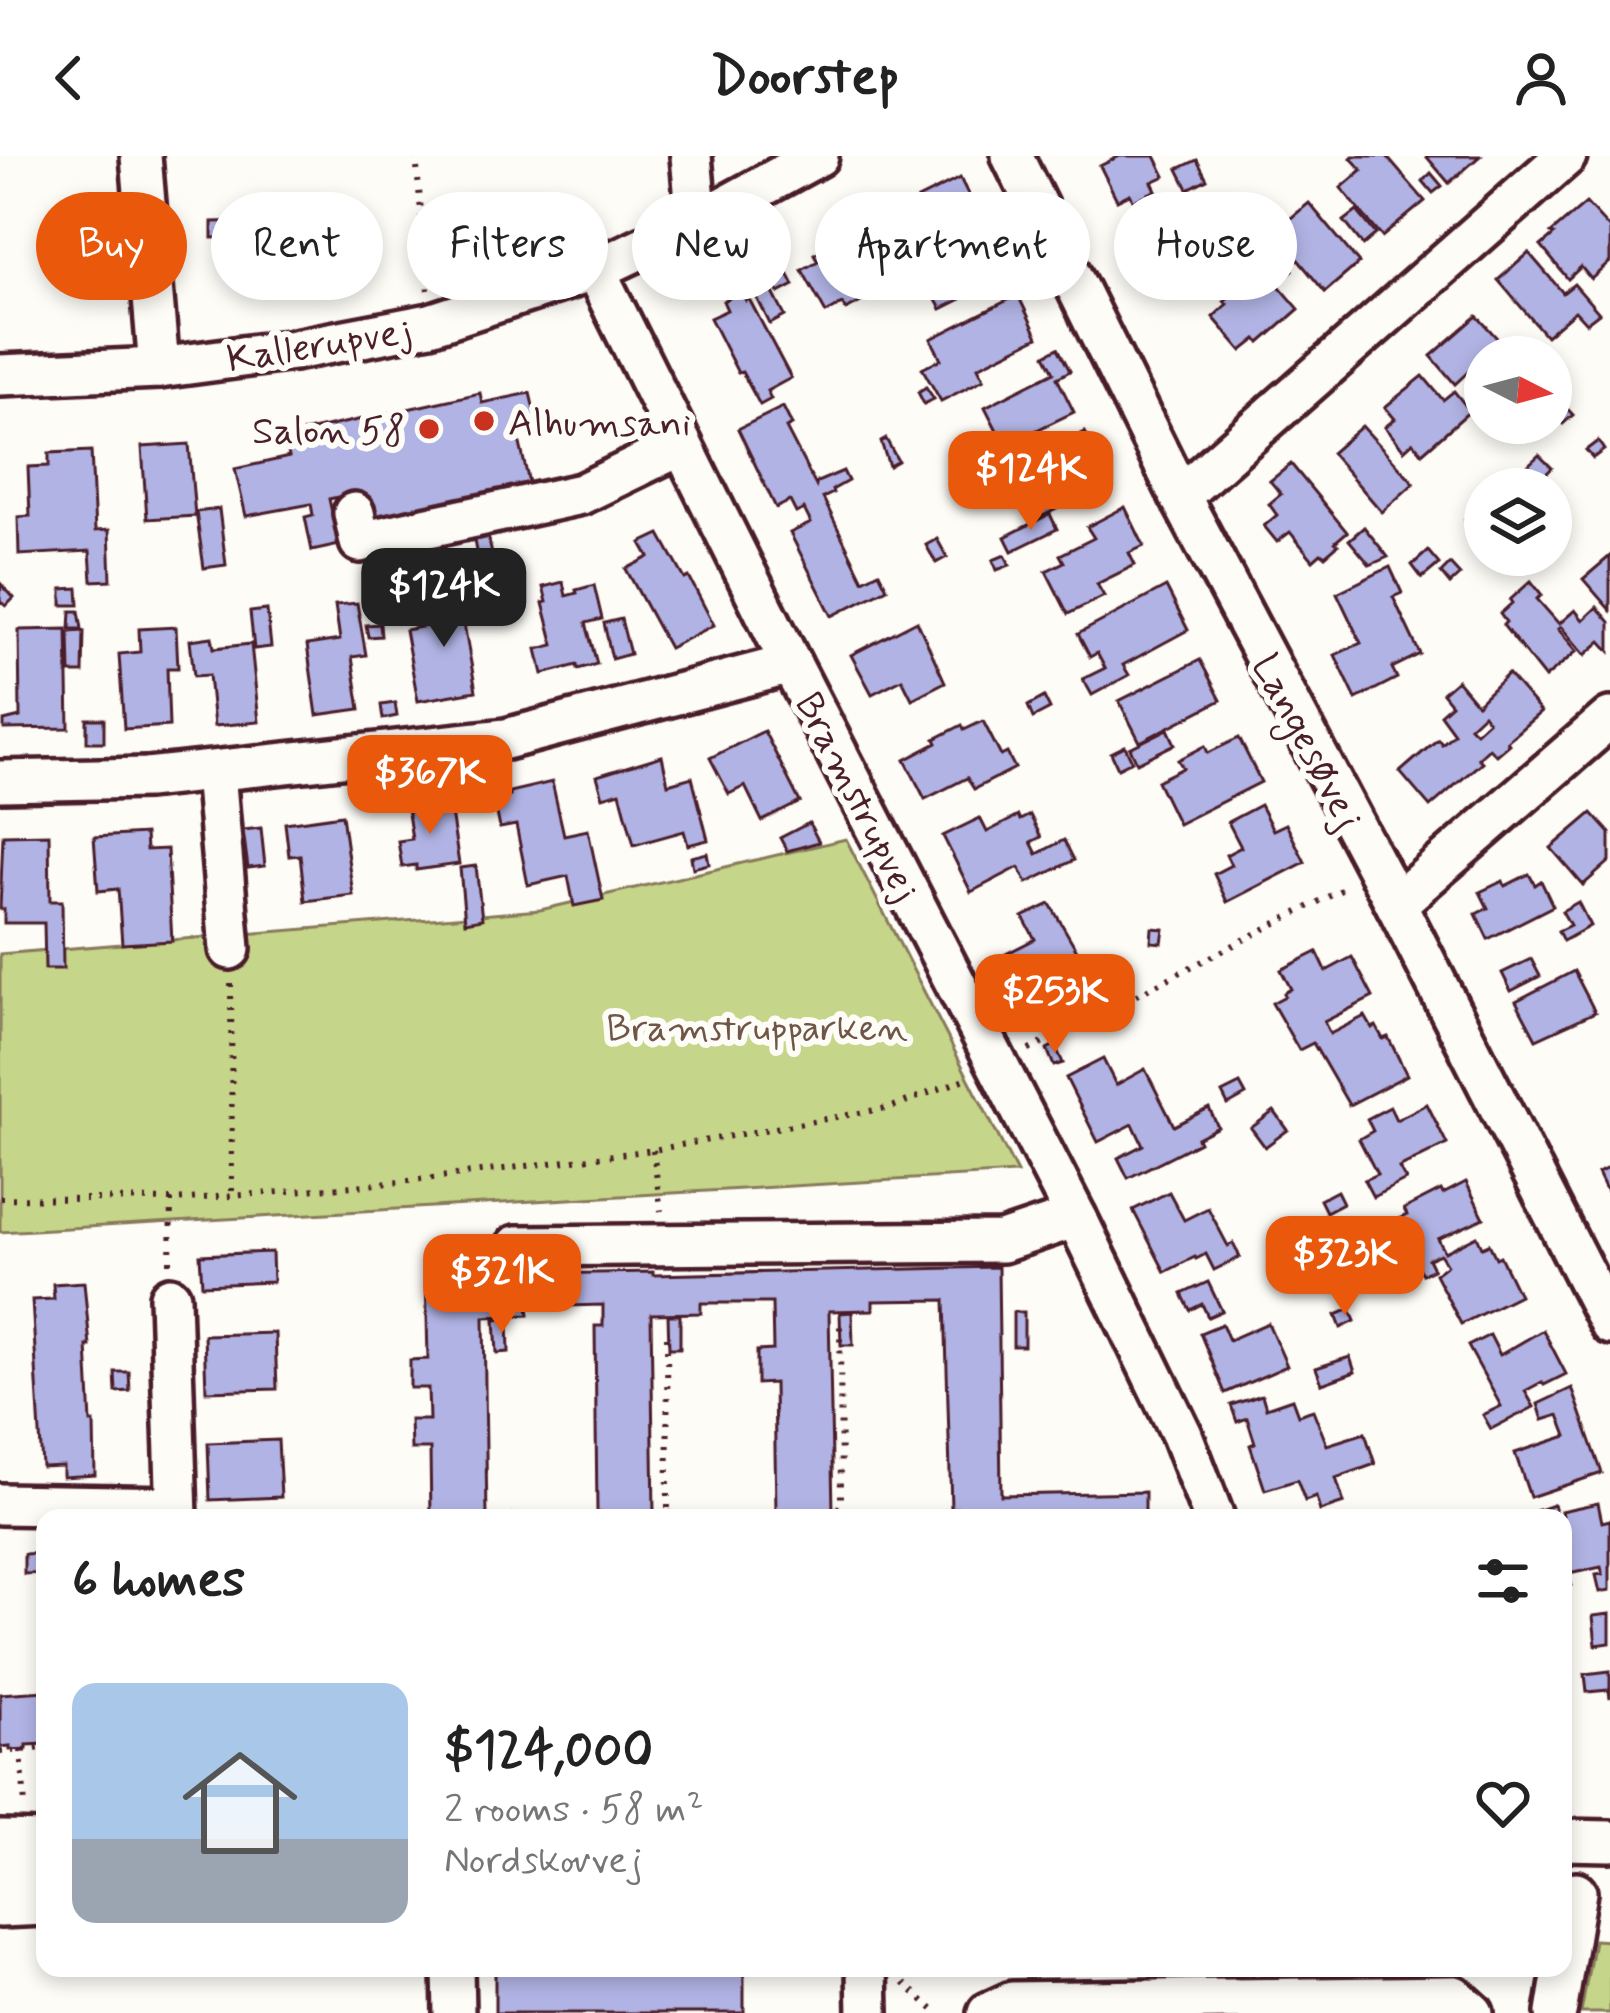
<!DOCTYPE html>
<html lang="en">
<head>
<meta charset="utf-8">
<style>
	:root { --surface:#fff; --page:#f2f2f2; --text:#222; --muted:#767676; --line:#e0e0e0; --accent:#ea580c }
	body { margin:0; font-family:Mynerve,sans-serif; background:var(--page); color:var(--text); height:100vh; display:flex; flex-direction:column; font-size:45px; white-space:nowrap }
	* { box-sizing:border-box; margin:0 }
	p { font-size:39px; color:var(--muted) }
	.icon { flex:none; width:66px; height:66px; fill:none; stroke:currentColor; stroke-width:2; stroke-linecap:round; stroke-linejoin:round }
	.map { position:relative; flex:1; overflow:hidden }
	.side { position:absolute; left:36px; top:1353px; width:1536px; height:468px; display:flex; flex-direction:column; background:var(--surface); border-radius:24px; box-shadow:0 6px 18px #0003 }
	.side>* { flex:none }
	.guide { position:absolute; left:36px; top:36px; width:1539px; height:108px; display:flex; gap:24px }
	.needle { width:78px; rotate:96deg }
	.buttons { position:absolute; left:1464px; top:180px; display:grid; gap:24px }
	.buttons a { display:grid; place-items:center; width:108px; height:108px; border-radius:50%; background:var(--surface); box-shadow:0 6px 18px #0003; font-size:60px }
	.price { position:absolute; translate:-50% -102px; padding:0 27px; border-radius:24px; background:var(--accent); color:#fff; font-size:39px; line-height:78px; filter:drop-shadow(0 3px 6px #0008) }
	.price::after { content:''; position:absolute; left:50%; top:72px; width:36px; height:27px; margin-left:-18px; background:inherit; clip-path:polygon(0 0,100% 0,50% 100%) }
	.price.current { background:#222; color:#fff }
	ul { padding:0; list-style:none }
	li { display:flex; align-items:center; gap:36px; height:300px; padding:0 36px }
	li+li { border-top:3px solid var(--line) }
	li span { display:grid; place-items:center; flex:none; width:336px; height:240px; border-radius:24px; color:#555 }
	li>.icon { margin-inline-start:auto }
	span .icon { width:144px; height:144px; fill:#fffc; stroke-width:1 }
	li b { font-size:51px }
	h2 { display:flex; justify-content:space-between; align-items:center; height:144px; padding:0 36px; font-size:51px }
	.tag { padding:0 42px; border-radius:54px; background:var(--surface); box-shadow:0 6px 18px #0003; font-size:42px; line-height:108px }
	.tag.current { background:var(--accent); color:#fff }
	header { display:flex; justify-content:space-between; align-items:center; height:156px; padding:0 36px; background:var(--surface); font-size:54px; font-weight:700 }
	.map>svg:first-child { display:block }
	.green { fill:#c5d589; stroke:#887a5a; stroke-width:3 }
	.building { fill:#b1b3e4; stroke:#4a1f2b; stroke-width:3; fill-rule:evenodd }
	.lines { fill:none; stroke-linecap:round; stroke-linejoin:round }
	.minor-casing { stroke:#4a1f2b; stroke-width:48 }
	.path { stroke:#4a1f2b; stroke-width:6; stroke-dasharray:3 9; stroke-linecap:butt }
	.minor { stroke:#fdfcf7; stroke-width:39 }
	.poi-dot { fill:#c8321e; stroke:#fdfcf7; stroke-width:4.5 }
	.labels { text-anchor:middle; stroke-width:12; stroke-linejoin:round; paint-order:stroke }
	.street-label { font-size:39px; fill:#4a1f2b; stroke:#fdfcf7 }
	.poi-label { font-size:39px; fill:#4a1f2b; stroke:#fdfcf7; text-anchor:start }
	.park-label { font-size:39px; fill:#6f5647; stroke:#fdfcf7 }
</style>
</head>
<body>
<header><svg class="icon" aria-label="back" viewBox="0 0 24 24"><path d="M15 5l-7 7 7 7"/></svg>Doorstep<svg class="icon" aria-label="person" viewBox="0 0 24 24"><circle cx="12" cy="8" r="4"/><path d="M4 21q1-7 8-7t8 7"/></svg></header>
<div class="map">
<svg width="1610" height="1857" viewBox="0 0 1610 1857">
	<rect width="100%" height="100%" fill="#fdfcf7"/>
	<filter id="ink" filterUnits="userSpaceOnUse"><feTurbulence type="fractalNoise" baseFrequency=".00833" numOctaves="2"/><feDisplacementMap in="SourceGraphic" scale="24" xChannelSelector="R" yChannelSelector="G"/><feConvolveMatrix kernelMatrix="1 2 1 2 8 2 1 2 1" color-interpolation-filters="sRGB"/></filter>
	<g filter="url(#ink)">
		<g class="green">
			<polygon points="846,683 1017,1017 0,1076 0,798 540,754"/>
			<polygon points="1594,1784 1610,1785 1610,1857 1581,1857"/>
		</g>
		<g class="building">
			<polygon points="1120,0 1155,0 1165,20 1152,26 1156,34 1134,45 1130,38 1117,44 1100,10"/>
			<polygon points="1353,0 1386,0 1425,45 1382,81 1341,32 1362,14 1351,2"/>
			<polygon points="1426,0 1480,0 1449,27"/>
			<polygon points="1197,4 1207,23 1188,33 1178,13"/>
			<polygon points="1431,17 1442,30 1433,37 1423,25"/>
			<polygon points="960,22 998,98 983,106 992,122 958,139 961,143 941,153 921,117 953,101 934,65 930,67 918,43"/>
			<polygon points="1309,47 1359,107 1325,136 1295,100 1288,107 1293,114 1279,126 1237,77 1250,67 1277,95 1296,79 1286,66"/>
			<polygon points="1586,47 1610,73 1610,106 1591,123 1581,111 1568,123 1541,90 1554,79 1551,77"/>
			<polygon points="1357,55 1376,78 1363,89 1344,65"/>
			<polygon points="277,62 278,90 256,91 254,64"/>
			<polygon points="251,65 252,81 212,82 212,66"/>
			<polygon points="114,72 117,106 90,108 87,73"/>
			<polygon points="852,77 883,134 846,154 842,148 826,157 802,114 818,105 814,98"/>
			<polygon points="777,96 794,129 779,137 761,104"/>
			<polygon points="1529,97 1563,137 1574,128 1599,157 1586,167 1575,155 1546,180 1498,124"/>
			<polygon points="1263,111 1299,153 1260,187 1257,183 1242,195 1213,161 1227,148 1224,145"/>
			<polygon points="767,125 785,160 770,168 752,132"/>
			<polygon points="741,136 746,145 749,143 791,222 767,235 771,243 760,249 742,216 738,217 710,162 727,154 723,145"/>
			<polygon points="1018,139 1038,181 978,211 984,223 941,245 922,212 941,203 931,183"/>
			<polygon points="1477,160 1506,192 1516,182 1533,201 1485,201 1485,227 1475,216 1472,218 1469,215 1455,228 1431,200"/>
			<polygon points="1058,192 1070,215 1057,222 1074,256 1037,274 1043,286 1006,305 1003,300 991,306 987,298 1004,288 985,251 1054,216 1045,199"/>
			<polygon points="1423,220 1443,244 1454,235 1470,255 1422,297 1413,286 1404,294 1385,271 1395,263 1385,251"/>
			<polygon points="926,231 934,243 924,248 918,236"/>
			<polygon points="480,237 482,247 530,237 539,275 518,279 529,327 517,330 519,336 485,343 484,338 376,361 377,364 364,366 357,337 329,343 339,389 312,395 305,361 313,359 311,348 246,360 235,313 289,301 285,280"/>
			<polygon points="1562,247 1573,259 1563,268 1552,256"/>
			<polygon points="783,251 792,269 786,272 816,330 817,326 843,315 848,325 832,334 833,337 823,342 863,424 879,416 887,432 832,460 790,377 811,367 804,353 796,357 790,345 776,352 738,273"/>
			<polygon points="1362,270 1414,327 1382,356 1331,297"/>
			<polygon points="1085,276 1110,325 1043,360 1022,319 1052,304 1048,295"/>
			<polygon points="886,283 898,305 889,310 881,286"/>
			<polygon points="1598,285 1604,294 1593,302 1586,294"/>
			<polygon points="189,288 195,360 147,363 142,291"/>
			<polygon points="91,295 95,375 109,374 111,424 92,425 90,395 19,399 18,361 30,360 28,311 49,310 49,297"/>
			<polygon points="1539,299 1552,312 1538,326 1525,312"/>
			<polygon points="1291,308 1347,376 1335,386 1338,389 1325,400 1321,397 1313,404 1290,376 1277,386 1264,370 1277,359 1269,348 1281,338 1270,325"/>
			<polygon points="1485,347 1485,373 1478,379 1465,364"/>
			<polygon points="1125,351 1144,390 1129,397 1135,409 1097,428 1104,440 1068,458 1046,415 1064,406 1060,399 1094,382 1087,371"/>
			<polygon points="219,353 226,409 204,412 196,356"/>
			<polygon points="1050,358 1057,373 1012,395 1005,381"/>
			<polygon points="1364,371 1388,401 1370,409 1349,384"/>
			<polygon points="487,376 492,398 477,401 473,379"/>
			<polygon points="660,378 685,423 689,421 714,469 669,492 626,413 649,401 641,387"/>
			<polygon points="937,383 947,401 936,407 926,389"/>
			<polygon points="1428,395 1439,408 1422,422 1412,409"/>
			<polygon points="1005,399 1010,409 997,414 993,404"/>
			<polygon points="1610,400 1610,454 1583,423"/>
			<polygon points="1450,408 1460,419 1450,428 1441,417"/>
			<polygon points="1390,411 1402,437 1393,441 1420,498 1392,512 1397,522 1356,543 1335,499 1361,487 1337,437"/>
			<polygon points="1531,425 1542,439 1537,443 1559,468 1575,454 1583,464 1597,451 1610,466 1610,495 1601,485 1585,499 1561,471 1558,473 1577,495 1545,522 1503,469 1506,466 1500,458 1512,447 1510,444"/>
			<polygon points="563,426 566,440 577,437 576,434 594,429 602,463 586,467 597,508 578,513 577,509 543,518 537,493 554,489 543,447 547,446 543,431"/>
			<polygon points="1,428 14,442 6,450 0,445"/>
			<polygon points="1166,431 1188,474 1123,509 1129,519 1092,539 1083,523 1105,512 1097,497 1090,501 1078,478"/>
			<polygon points="78,432 79,449 62,449 62,433"/>
			<polygon points="476,435 482,465 464,468 476,535 418,545 405,474 427,470 425,454 455,448 454,439"/>
			<polygon points="357,447 366,499 352,501 360,553 317,559 307,489 340,484 335,449"/>
			<polygon points="267,454 271,491 254,493 250,456"/>
			<polygon points="71,455 79,455 82,473 70,473"/>
			<polygon points="621,463 630,498 612,503 604,467"/>
			<polygon points="917,465 945,526 912,543 902,523 872,538 851,499"/>
			<polygon points="380,468 381,480 368,481 366,469"/>
			<polygon points="176,471 178,512 167,512 169,570 124,573 119,498 140,496 139,473"/>
			<polygon points="67,473 69,572 4,573 4,565 20,561 19,474"/>
			<polygon points="84,475 83,517 70,517 69,476"/>
			<polygon points="212,481 214,492 251,488 259,566 214,570 209,519 194,520 190,484"/>
			<polygon points="1200,504 1221,544 1140,586 1119,545"/>
			<path d="M1508 518 1541 556 1507 585 1509 588 1496 599 1489 592 1478 602 1482 606 1430 651 1400 616 1438 583 1442 588 1454 577 1440 558 1451 548 1442 537 1457 524 1477 548ZM1483 558 1488 565 1476 576 1470 570Z"/>
			<polygon points="1044,541 1050,553 1033,562 1028,550"/>
			<polygon points="395,547 397,560 383,563 381,549"/>
			<rect x="87" y="563" width="17" height="23"/>
			<polygon points="983,565 1001,600 1007,597 1015,612 974,633 967,622 925,643 905,604 937,587 935,583 962,569 964,574"/>
			<polygon points="1168,573 1175,588 1137,607 1130,592"/>
			<polygon points="764,575 800,646 762,665 745,630 729,638 710,602"/>
			<polygon points="1239,582 1261,626 1178,668 1157,625 1183,612 1178,604 1205,590 1208,597"/>
			<polygon points="1125,590 1132,605 1118,612 1111,597"/>
			<polygon points="662,600 668,628 692,621 708,684 688,689 684,675 634,689 620,636 603,641 597,620"/>
			<polygon points="552,626 564,679 588,674 603,744 574,750 568,720 528,729 516,669 500,672 494,643 510,640 509,636"/>
			<polygon points="449,644 459,708 416,714 416,709 402,711 398,685 412,683 407,651"/>
			<polygon points="1260,649 1273,674 1286,668 1305,706 1227,746 1214,718 1231,709 1226,699 1241,691 1228,666"/>
			<polygon points="1592,657 1610,677 1610,705 1583,729 1551,692"/>
			<polygon points="342,659 353,739 305,745 300,699 289,700 285,667"/>
			<polygon points="1030,659 1041,681 1031,686 1037,698 1064,684 1074,704 1027,727 1019,711 971,736 943,680 980,662 987,676 1018,660 1020,664"/>
			<polygon points="809,667 819,686 787,695 780,682"/>
			<polygon points="261,672 265,710 248,712 243,674"/>
			<polygon points="49,678 50,745 62,745 63,813 45,813 44,767 4,767 4,753 0,753 3,679"/>
			<polygon points="145,678 146,694 167,693 172,785 122,788 118,733 98,735 94,681"/>
			<polygon points="707,697 709,708 693,712 691,701"/>
			<polygon points="476,710 482,763 465,766 460,712"/>
			<polygon points="1529,718 1535,729 1541,725 1553,750 1488,783 1476,758 1488,752 1480,736 1503,725 1505,730"/>
			<polygon points="1578,746 1590,770 1563,785 1558,775 1570,769 1562,755"/>
			<polygon points="1050,748 1082,803 1087,800 1089,803 1102,796 1110,811 1097,818 1100,824 1068,841 1060,826 1072,821 1067,813 1023,836 1004,799 1035,783 1023,761"/>
			<polygon points="1152,772 1164,773 1162,787 1151,786"/>
			<polygon points="1317,796 1326,815 1352,801 1373,841 1324,866 1330,878 1365,860 1372,872 1376,870 1383,883 1388,881 1407,919 1349,949 1313,887 1299,894 1272,847 1285,840 1284,837 1291,833 1281,814"/>
			<polygon points="1531,803 1540,820 1511,835 1502,817"/>
			<polygon points="1574,815 1595,856 1536,883 1516,845"/>
			<polygon points="1055,889 1063,907 1054,910 1047,893"/>
			<polygon points="1103,903 1116,929 1145,913 1174,970 1209,952 1218,971 1197,982 1199,986 1128,1022 1118,1002 1143,989 1133,968 1098,986 1066,922"/>
			<polygon points="1240,928 1246,939 1228,949 1222,937"/>
			<polygon points="1427,948 1447,988 1399,1012 1406,1024 1373,1041 1364,1024 1377,1018 1359,983 1373,975 1367,963 1390,951 1396,964"/>
			<polygon points="1274,955 1288,974 1265,991 1251,972"/>
			<polygon points="1610,1011 1610,1042 1598,1017"/>
			<polygon points="1466,1026 1484,1062 1438,1083 1445,1096 1477,1080 1482,1091 1489,1088 1496,1102 1500,1100 1519,1139 1461,1168 1435,1118 1447,1109 1440,1098 1428,1103 1433,1113 1422,1118 1409,1097 1402,1101 1385,1069 1407,1059 1404,1053 1441,1034 1443,1038"/>
			<polygon points="1337,1035 1343,1047 1326,1056 1320,1044"/>
			<polygon points="1169,1036 1184,1064 1208,1052 1228,1090 1233,1087 1240,1101 1214,1114 1206,1098 1196,1103 1195,1101 1165,1116 1133,1054"/>
			<polygon points="1292,1095 1299,1110 1290,1114 1283,1100"/>
			<polygon points="272,1096 273,1126 202,1129 200,1099"/>
			<polygon points="998,1111 1001,1339 1145,1336 1145,1362 966,1362 966,1352 951,1352 945,1144 873,1145 873,1154 829,1155 833,1356 776,1357 774,1227 757,1228 757,1195 773,1194 772,1147 701,1147 701,1157 651,1158 654,1357 597,1357 595,1170 603,1170 603,1149 528,1151 529,1159 484,1161 487,1362 431,1362 430,1293 411,1293 410,1264 429,1264 428,1232 410,1232 410,1204 428,1203 426,1120 653,1116 653,1119"/>
			<polygon points="1379,1111 1384,1121 1372,1127 1368,1117"/>
			<polygon points="84,1126 90,1190 87,1190 91,1267 94,1267 95,1319 63,1321 63,1310 42,1311 32,1144 54,1143 53,1128"/>
			<polygon points="1208,1126 1222,1155 1208,1161 1202,1148 1190,1154 1182,1138"/>
			<polygon points="1350,1153 1355,1165 1341,1172 1336,1159"/>
			<polygon points="852,1156 853,1189 841,1189 840,1157"/>
			<rect x="1013" y="1156" width="11" height="34"/>
			<polygon points="668,1159 680,1159 680,1192 669,1192"/>
			<polygon points="495,1163 508,1163 509,1196 497,1197"/>
			<polygon points="1268,1167 1287,1210 1225,1237 1200,1177 1222,1168 1229,1184"/>
			<polygon points="1543,1174 1566,1218 1544,1229 1542,1226 1525,1235 1534,1251 1491,1273 1483,1259 1501,1250 1468,1190 1490,1179 1500,1199"/>
			<polygon points="275,1177 277,1233 206,1235 204,1179"/>
			<polygon points="1350,1201 1355,1216 1322,1228 1316,1212"/>
			<polygon points="115,1216 129,1216 130,1235 116,1236"/>
			<polygon points="1572,1232 1602,1317 1530,1341 1515,1297 1567,1280 1559,1259 1543,1264 1538,1248"/>
			<polygon points="1262,1239 1266,1252 1292,1243 1298,1259 1313,1254 1327,1289 1365,1277 1375,1308 1336,1322 1344,1347 1320,1355 1316,1341 1305,1345 1297,1324 1265,1334 1250,1289 1255,1287 1247,1262 1237,1266 1231,1249"/>
			<polygon points="278,1284 281,1341 210,1344 208,1287"/>
			<polygon points="1598,1347 1602,1366 1610,1364 1610,1434 1600,1436 1596,1419 1603,1418 1601,1411 1569,1418 1571,1429 1563,1430 1563,1374 1565,1374 1561,1355"/>
			<polygon points="1553,1349 1557,1360 1528,1362 1527,1358"/>
			<polygon points="45,1397 45,1417 24,1418 24,1398"/>
			<polygon points="1610,1458 1610,1487 1596,1489 1593,1460"/>
			<polygon points="1610,1515 1610,1543 1609,1534 1587,1536 1585,1518"/>
			<polygon points="45,1535 45,1588 27,1589 27,1593 10,1594 10,1590 0,1591 0,1538"/>
			<rect x="495" y="1814" width="249" height="43"/>
		</g>
		<g class="lines">
			<g class="minor-casing">
				<g id="minor">
					<polyline points="141,0 159,212"/>
					<polyline points="691,0 697,66"/>
					<polyline points="1012,0 1180,340 1396,748 1610,1168"/>
					<polyline points="595,114 791,508 1076,1061 1182,1279 1214,1362"/>
					<polyline points="0,219 159,212 294,194 430,168 595,114 697,66 818,0"/>
					<polyline points="1180,340 1566,0"/>
					<polyline points="354,357 360,386 581,338 682,289"/>
					<polyline points="215,616 230,793"/>
					<polyline points="0,625 147,622 506,583 791,508"/>
					<polyline points="1396,748 1610,562"/>
					<polyline points="516,1090 1002,1086 1076,1061"/>
					<polyline points="170,1141 177,1362"/>
					<polyline points="0,1348 176,1351"/>
					<polyline points="1563,1684 1610,1685"/>
					<polyline points="0,1685 45,1686"/>
					<polyline points="0,1716 45,1710"/>
					<polyline points="0,1751 45,1749"/>
					<polyline points="453,1812 454,1857"/>
					<polyline points="867,1812 868,1857"/>
					<polyline points="988,1857 1012,1846 1454,1840 1473,1857"/>
					<polyline points="1556,1857 1576,1736"/>
				</g>
			</g>
			<g class="path">
				<polyline points="416,0 428,134"/>
				<polyline points="231,828 232,1040"/>
				<polyline points="1029,894 1349,730"/>
				<polyline points="653,994 661,1055"/>
				<polyline points="0,1042 171,1044 232,1040 401,1026 653,994 892,951 968,922"/>
				<polyline points="170,1107 171,1044"/>
				<polyline points="668,1357 687,1362"/>
				<polyline points="501,1362 507,1357 517,1362"/>
				<polyline points="663,1362 668,1357 667,1176"/>
				<polyline points="831,1362 841,1349 840,1170"/>
				<polyline points="21,1594 25,1650"/>
				<polyline points="0,1596 45,1592"/>
				<polyline points="904,1827 937,1857"/>
			</g>
			<use href="#minor" class="minor"/>
		</g>
	</g>
	<g class="poi-dot">
		<circle cx="484" cy="265" r="12"/>
		<circle cx="429" cy="273" r="12"/>
	</g>
	<g class="labels">
		<g class="street-label">
			<text transform="translate(319 187) rotate(-9)" y="14">Kallerupvej</text>
			<text transform="translate(1309 585) rotate(62)" y="14">Langesøvej</text>
			<text transform="translate(859 640) rotate(63)" y="14">Bramstrupvej</text>
		</g>
		<g class="poi-label">
			<text x="508" y="279">Alhumsani</text>
			<text x="405" y="287" text-anchor="end">Salon 58</text>
		</g>
		<g class="park-label">
			<text x="757" y="884">Bramstrupparken</text>
		</g>
	</g>
</svg>
<div class="buttons">
<a><svg class="needle" viewBox="-14 -14 28 28"><path d="M0-13l5 13h-10z" fill="#e53935"/><path d="M0 13l5-13h-10z" fill="#767676"/></svg></a>
<a><svg class="icon" aria-label="layers" viewBox="0 0 24 24"><path d="M12 4l9 5-9 5-9-5zM3 14l9 5 9-5"/></svg></a>
</div>
<b class="price" style="left:1031px;top:377px">$124K</b>
<b class="price current" style="left:444px;top:494px">$124K</b>
<b class="price" style="left:430px;top:681px">$367K</b>
<b class="price" style="left:1055px;top:900px">$253K</b>
<b class="price" style="left:1345px;top:1162px">$323K</b>
<b class="price" style="left:502px;top:1180px">$321K</b>
<div class="guide">
<a class="tag current">Buy</a>
<a class="tag">Rent</a>
<a class="tag">Filters</a>
<a class="tag">New</a>
<a class="tag">Apartment</a>
<a class="tag">House</a>
</div>
<section class="side">
<h2>6 homes<svg class="icon" aria-label="filters" viewBox="0 0 24 24"><path d="M4 7h16M4 17h16"/><circle cx="9" cy="7" r="2"/><circle cx="15" cy="17" r="2"/></svg></h2>
<ul>
<li><span style="background:linear-gradient(#a9c7e8 65%,#9aa5b1 0)"><svg class="icon" aria-label="home" viewBox="0 0 24 24"><path d="M3 11l9-7 9 7M6 9v11h12V9"/></svg></span><div><b>$124,000</b><p>2 rooms · 58 m²</p><p>Nordskovvej</p></div><svg class="icon" aria-label="heart" viewBox="0 0 24 24"><path d="M12 20l-8-8c-3-5 5-10 8-4 3-6 11-1 8 4z"/></svg></li>
</ul>
</section>
</div>
</body>
</html>
